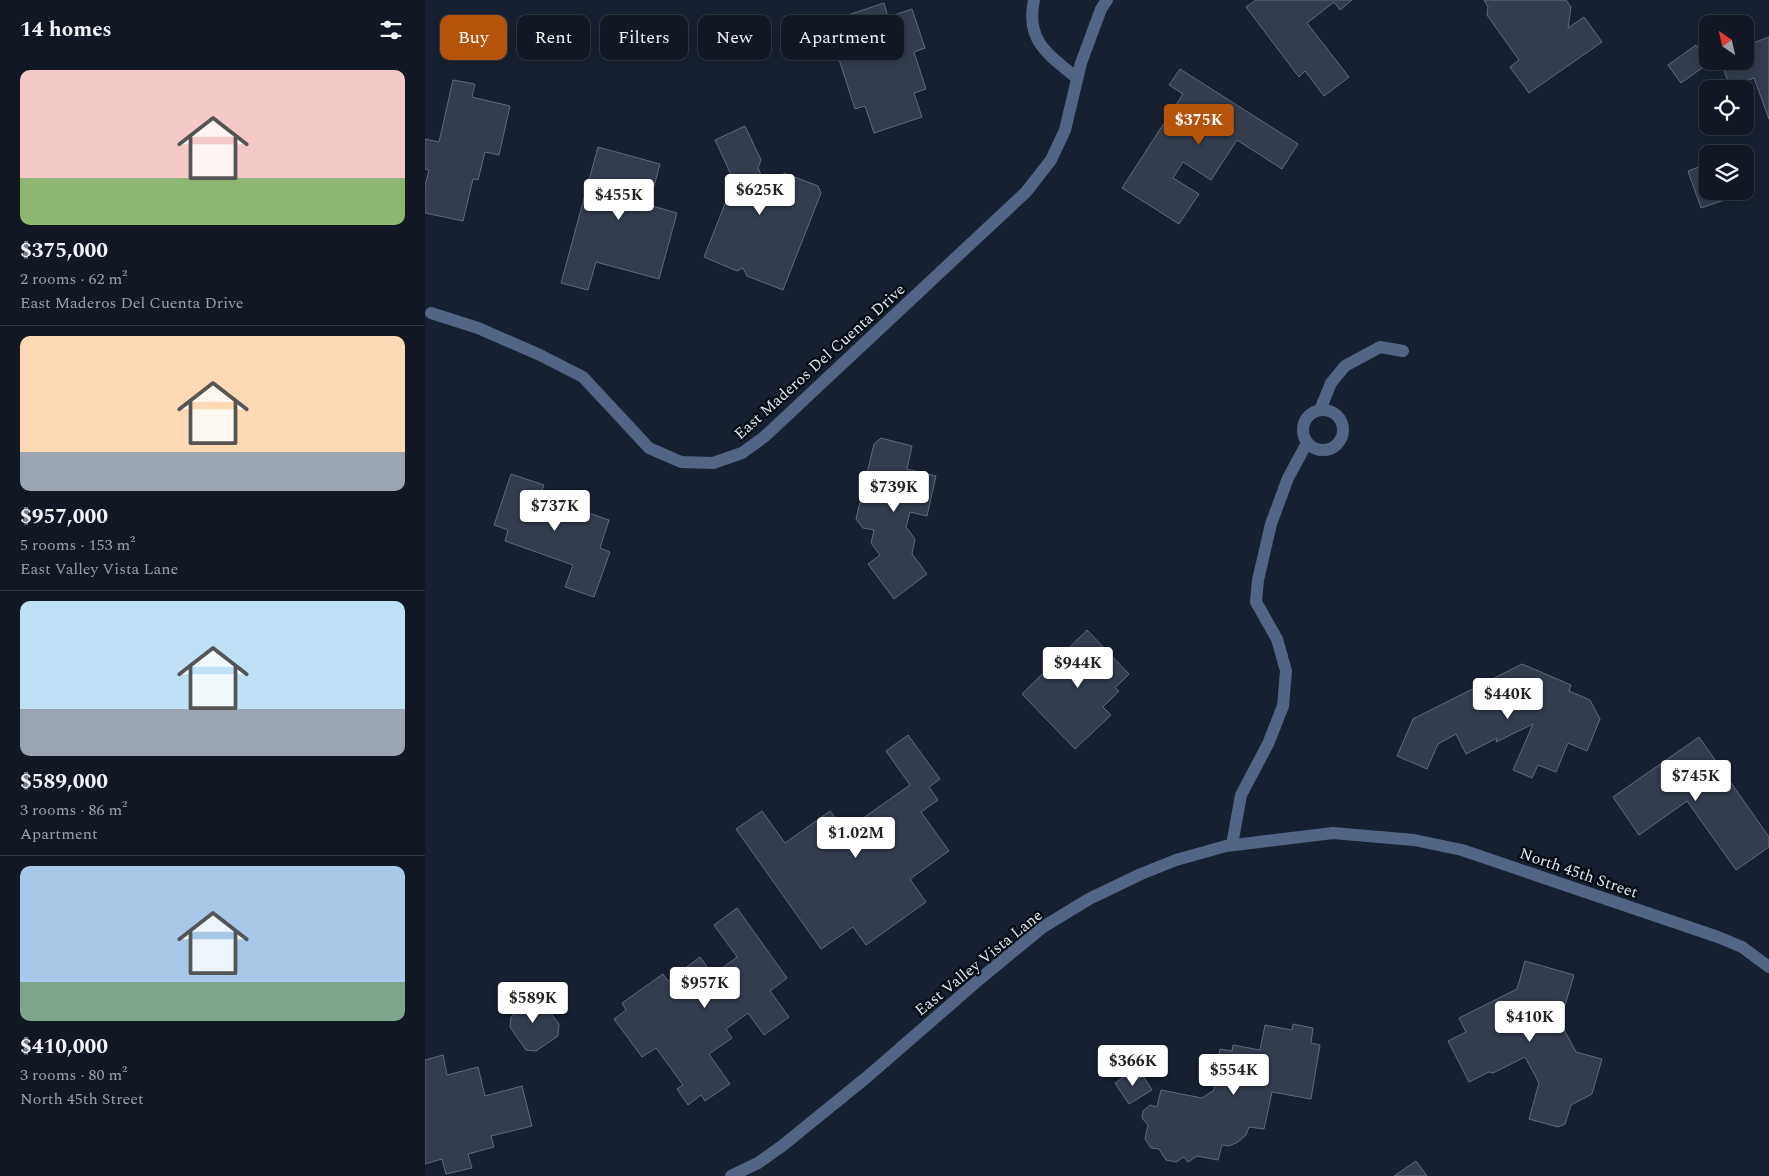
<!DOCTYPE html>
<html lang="en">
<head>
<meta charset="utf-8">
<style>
	:root { --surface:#111824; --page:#1e2531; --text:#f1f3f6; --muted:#9ca0a6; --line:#303741; --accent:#b45309 }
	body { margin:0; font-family:Spectral,serif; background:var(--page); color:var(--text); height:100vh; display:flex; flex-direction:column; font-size:19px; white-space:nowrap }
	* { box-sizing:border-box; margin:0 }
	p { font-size:16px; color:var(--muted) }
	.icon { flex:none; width:28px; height:28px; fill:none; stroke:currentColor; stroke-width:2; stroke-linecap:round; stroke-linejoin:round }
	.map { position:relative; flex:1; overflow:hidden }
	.panel { display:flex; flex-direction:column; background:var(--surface); width:425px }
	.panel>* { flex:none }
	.banner { position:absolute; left:15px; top:15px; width:475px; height:45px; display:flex; gap:10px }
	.needle { width:32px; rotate:326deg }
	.fabs { position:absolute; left:1274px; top:15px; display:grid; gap:10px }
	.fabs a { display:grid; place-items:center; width:55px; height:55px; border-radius:10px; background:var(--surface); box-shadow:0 2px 8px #0003,0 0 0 1px var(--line); font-size:25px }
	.price { position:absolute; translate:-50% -42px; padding:0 11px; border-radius:5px; background:#fff; color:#222; font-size:16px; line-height:32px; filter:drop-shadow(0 1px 2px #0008) }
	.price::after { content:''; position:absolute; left:50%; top:30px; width:15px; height:11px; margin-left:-8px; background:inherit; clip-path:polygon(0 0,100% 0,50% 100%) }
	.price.active { background:var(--accent); color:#fff }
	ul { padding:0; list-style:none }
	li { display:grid; align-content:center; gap:10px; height:265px; padding:0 20px }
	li+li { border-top:1px solid var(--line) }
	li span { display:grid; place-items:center; height:155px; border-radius:10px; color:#555 }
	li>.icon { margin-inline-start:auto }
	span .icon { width:90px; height:90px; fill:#fffc; stroke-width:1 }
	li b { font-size:21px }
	h2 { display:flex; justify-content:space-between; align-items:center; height:60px; padding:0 20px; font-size:21px }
	.chip { padding:0 18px; border-radius:10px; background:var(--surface); box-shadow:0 2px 8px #0003,0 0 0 1px var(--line); font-size:18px; line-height:45px }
	.chip.active { background:var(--accent); color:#fff }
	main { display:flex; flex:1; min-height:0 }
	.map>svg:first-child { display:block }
	.building { fill:#333d4e; stroke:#5f6b7d }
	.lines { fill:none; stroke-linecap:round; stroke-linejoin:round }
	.service { stroke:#536584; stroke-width:12 }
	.minor { stroke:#536584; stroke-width:12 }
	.labels { text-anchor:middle; stroke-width:4.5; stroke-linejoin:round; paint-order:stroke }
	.street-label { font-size:16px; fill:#e1e8f2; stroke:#060a11 }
</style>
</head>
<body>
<main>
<section class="panel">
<h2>14 homes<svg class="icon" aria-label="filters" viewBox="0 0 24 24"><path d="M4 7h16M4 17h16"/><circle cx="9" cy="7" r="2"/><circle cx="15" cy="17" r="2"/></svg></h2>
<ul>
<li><span style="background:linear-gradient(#f6c9c9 70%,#8fb573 0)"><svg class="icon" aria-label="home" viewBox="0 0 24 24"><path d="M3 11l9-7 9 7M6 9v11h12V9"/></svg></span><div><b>$375,000</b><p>2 rooms · 62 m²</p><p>East Maderos Del Cuenta Drive</p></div></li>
<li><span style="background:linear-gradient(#ffd9b3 75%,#9aa5b1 0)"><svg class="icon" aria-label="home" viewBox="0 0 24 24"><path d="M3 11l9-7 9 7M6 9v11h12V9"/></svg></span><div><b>$957,000</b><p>5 rooms · 153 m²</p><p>East Valley Vista Lane</p></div></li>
<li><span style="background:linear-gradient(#bfe0f5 70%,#9aa5b1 0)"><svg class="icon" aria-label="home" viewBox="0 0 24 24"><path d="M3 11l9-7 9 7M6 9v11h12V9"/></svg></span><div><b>$589,000</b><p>3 rooms · 86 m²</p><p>Apartment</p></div></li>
<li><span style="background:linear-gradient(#a9c7e8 75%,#7fa58c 0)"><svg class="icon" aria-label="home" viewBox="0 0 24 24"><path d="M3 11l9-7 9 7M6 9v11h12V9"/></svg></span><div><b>$410,000</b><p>3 rooms · 80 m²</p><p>North 45th Street</p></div></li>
</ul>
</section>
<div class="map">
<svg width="1344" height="1176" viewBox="0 0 1344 1176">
	<rect width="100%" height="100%" fill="#172030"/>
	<g class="building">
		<polygon points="831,0 927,0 915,10 909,2 882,23 924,77 899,96 880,71 874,77 821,7"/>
		<polygon points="1059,0 1141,0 1146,7 1143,28 1159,17 1177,42 1104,93 1085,67 1094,60 1062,15 1063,7"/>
		<polygon points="459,3 463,17 487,9 500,48 489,52 501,89 489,93 497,117 449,133 440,106 430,109 402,22"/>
		<polygon points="1344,37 1344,119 1329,78 1305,87 1299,70 1309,67 1307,61 1320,61 1320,46"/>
		<polygon points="1271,45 1284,63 1256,83 1243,65"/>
		<polygon points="755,69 873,144 857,169 812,140 786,180 758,162 748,178 774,194 754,224 697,188 758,94 744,85"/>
		<polygon points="28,80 50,84 47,97 85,106 74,155 60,152 53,180 48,179 38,221 0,213 0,186 4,170 0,169 0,139 14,142"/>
		<polygon points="320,126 336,160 333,168 344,191 354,186 359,173 393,186 396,193 358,290 322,276 318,268 312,271 279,257 309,181 290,140"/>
		<polygon points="173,147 235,164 224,205 252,213 234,279 171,262 163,290 136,283"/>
		<polygon points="1282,164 1282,191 1316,191 1317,194 1276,208 1263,171"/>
		<polygon points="456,438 487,446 482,469 511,476 502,516 485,512 481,527 490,539 487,554 502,574 469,599 443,564 455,555 446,543 449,530 438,528 431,519 449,444"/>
		<polygon points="86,474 119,485 115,496 184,520 175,548 185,552 169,597 140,587 148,565 80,541 83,530 69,525"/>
		<polygon points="662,630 704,674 690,688 694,691 678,707 686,715 650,749 597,694"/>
		<polygon points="1097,664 1146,685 1144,691 1165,700 1175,719 1162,751 1143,743 1131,772 1113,765 1107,778 1088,770 1108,724 1071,742 1072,738 1041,754 1031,734 1013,744 1002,769 972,756 988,719"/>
		<polygon points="483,735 515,779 504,787 513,800 496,812 524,851 485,879 501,902 441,945 428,927 396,949 311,829 337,811 360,843 405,811 420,831 485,785 461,751"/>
		<polygon points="1274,737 1344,837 1344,847 1311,870 1262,801 1214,835 1188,797"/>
		<polygon points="312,908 362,978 345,991 364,1017 339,1035 323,1013 301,1029 307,1038 284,1054 305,1084 280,1101 276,1095 263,1105 252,1089 258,1085 231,1048 217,1057 189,1019 201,1010 197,1003 238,974 243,981 275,957 288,975 312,957 289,925"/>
		<polygon points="1100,961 1149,975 1135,1022 1151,1052 1177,1059 1167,1094 1146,1105 1140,1124 1133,1127 1104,1119 1114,1083 1100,1057 1068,1073 1064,1072 1044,1082 1023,1041 1041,1032 1034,1018 1092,989"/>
		<polygon points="100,996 105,1003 107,1001 118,1003 134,1024 133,1036 111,1051 101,1050 85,1027 86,1017 89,1015 84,1007"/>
		<polygon points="868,1024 888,1028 886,1043 895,1045 886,1099 847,1092 839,1129 824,1127 821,1135 813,1142 804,1146 797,1145 793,1160 772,1156 763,1162 759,1157 751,1162 741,1160 734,1149 726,1148 720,1139 723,1125 717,1118 718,1111 725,1105 732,1107 736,1090 777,1098 789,1090 791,1080 789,1080 795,1049 807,1051 808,1045 835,1050 840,1025 867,1030"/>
		<polygon points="18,1055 22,1075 53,1067 60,1096 97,1086 107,1126 66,1136 69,1147 43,1154 47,1168 21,1174 17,1159 0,1164 0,1060"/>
		<polygon points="707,1071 713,1079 718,1076 727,1090 704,1104 690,1083"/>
		<polygon points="991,1161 1002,1176 969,1176"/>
	</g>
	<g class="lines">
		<g class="service">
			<path d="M609 0C600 41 624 55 652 78"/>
			<circle cx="898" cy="430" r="20"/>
			<polyline points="895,410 906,383 920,366 955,347 978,351"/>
			<polyline points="807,845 816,795 843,744 858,706 861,671 852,639 831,602 833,580 846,524 863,478 882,443"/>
		</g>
		<g class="minor">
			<polyline points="6,313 53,328 115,355 158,377 224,448 256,462 288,463 317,453 339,437 601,192 626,160 640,130 656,63 676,9 682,0"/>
			<polyline points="306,1176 333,1163 357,1146 442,1077 556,978 618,927 664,899 716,874 751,860 801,846 908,833 989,840 1037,850 1293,937 1317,947 1344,967"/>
		</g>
	</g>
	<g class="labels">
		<g class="street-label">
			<text transform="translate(394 361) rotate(-42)" y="6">East Maderos Del Cuenta Drive</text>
			<text transform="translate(1154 872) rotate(19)" y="6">North 45th Street</text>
			<text transform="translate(553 962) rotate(-39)" y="6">East Valley Vista Lane</text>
		</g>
	</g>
</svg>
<div class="fabs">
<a><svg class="needle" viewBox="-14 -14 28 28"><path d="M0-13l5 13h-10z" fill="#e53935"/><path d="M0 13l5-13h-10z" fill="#9ca0a6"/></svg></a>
<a><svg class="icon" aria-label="locate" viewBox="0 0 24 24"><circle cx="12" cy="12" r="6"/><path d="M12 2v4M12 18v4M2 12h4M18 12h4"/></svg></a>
<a><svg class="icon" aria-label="layers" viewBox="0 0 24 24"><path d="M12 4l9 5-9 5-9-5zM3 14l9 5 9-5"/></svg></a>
</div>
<b class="price active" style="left:774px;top:146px">$375K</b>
<b class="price" style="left:335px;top:216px">$625K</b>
<b class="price" style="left:194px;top:221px">$455K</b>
<b class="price" style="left:469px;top:513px">$739K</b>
<b class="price" style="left:130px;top:532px">$737K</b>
<b class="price" style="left:653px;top:689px">$944K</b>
<b class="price" style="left:1083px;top:720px">$440K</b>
<b class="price" style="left:1271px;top:802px">$745K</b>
<b class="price" style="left:431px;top:859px">$1.02M</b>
<b class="price" style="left:280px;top:1009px">$957K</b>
<b class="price" style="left:108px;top:1024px">$589K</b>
<b class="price" style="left:1105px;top:1043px">$410K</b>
<b class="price" style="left:708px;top:1087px">$366K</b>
<b class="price" style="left:809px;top:1096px">$554K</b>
<div class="banner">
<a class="chip active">Buy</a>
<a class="chip">Rent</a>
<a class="chip">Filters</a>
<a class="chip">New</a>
<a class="chip">Apartment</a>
</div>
</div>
</main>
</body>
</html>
